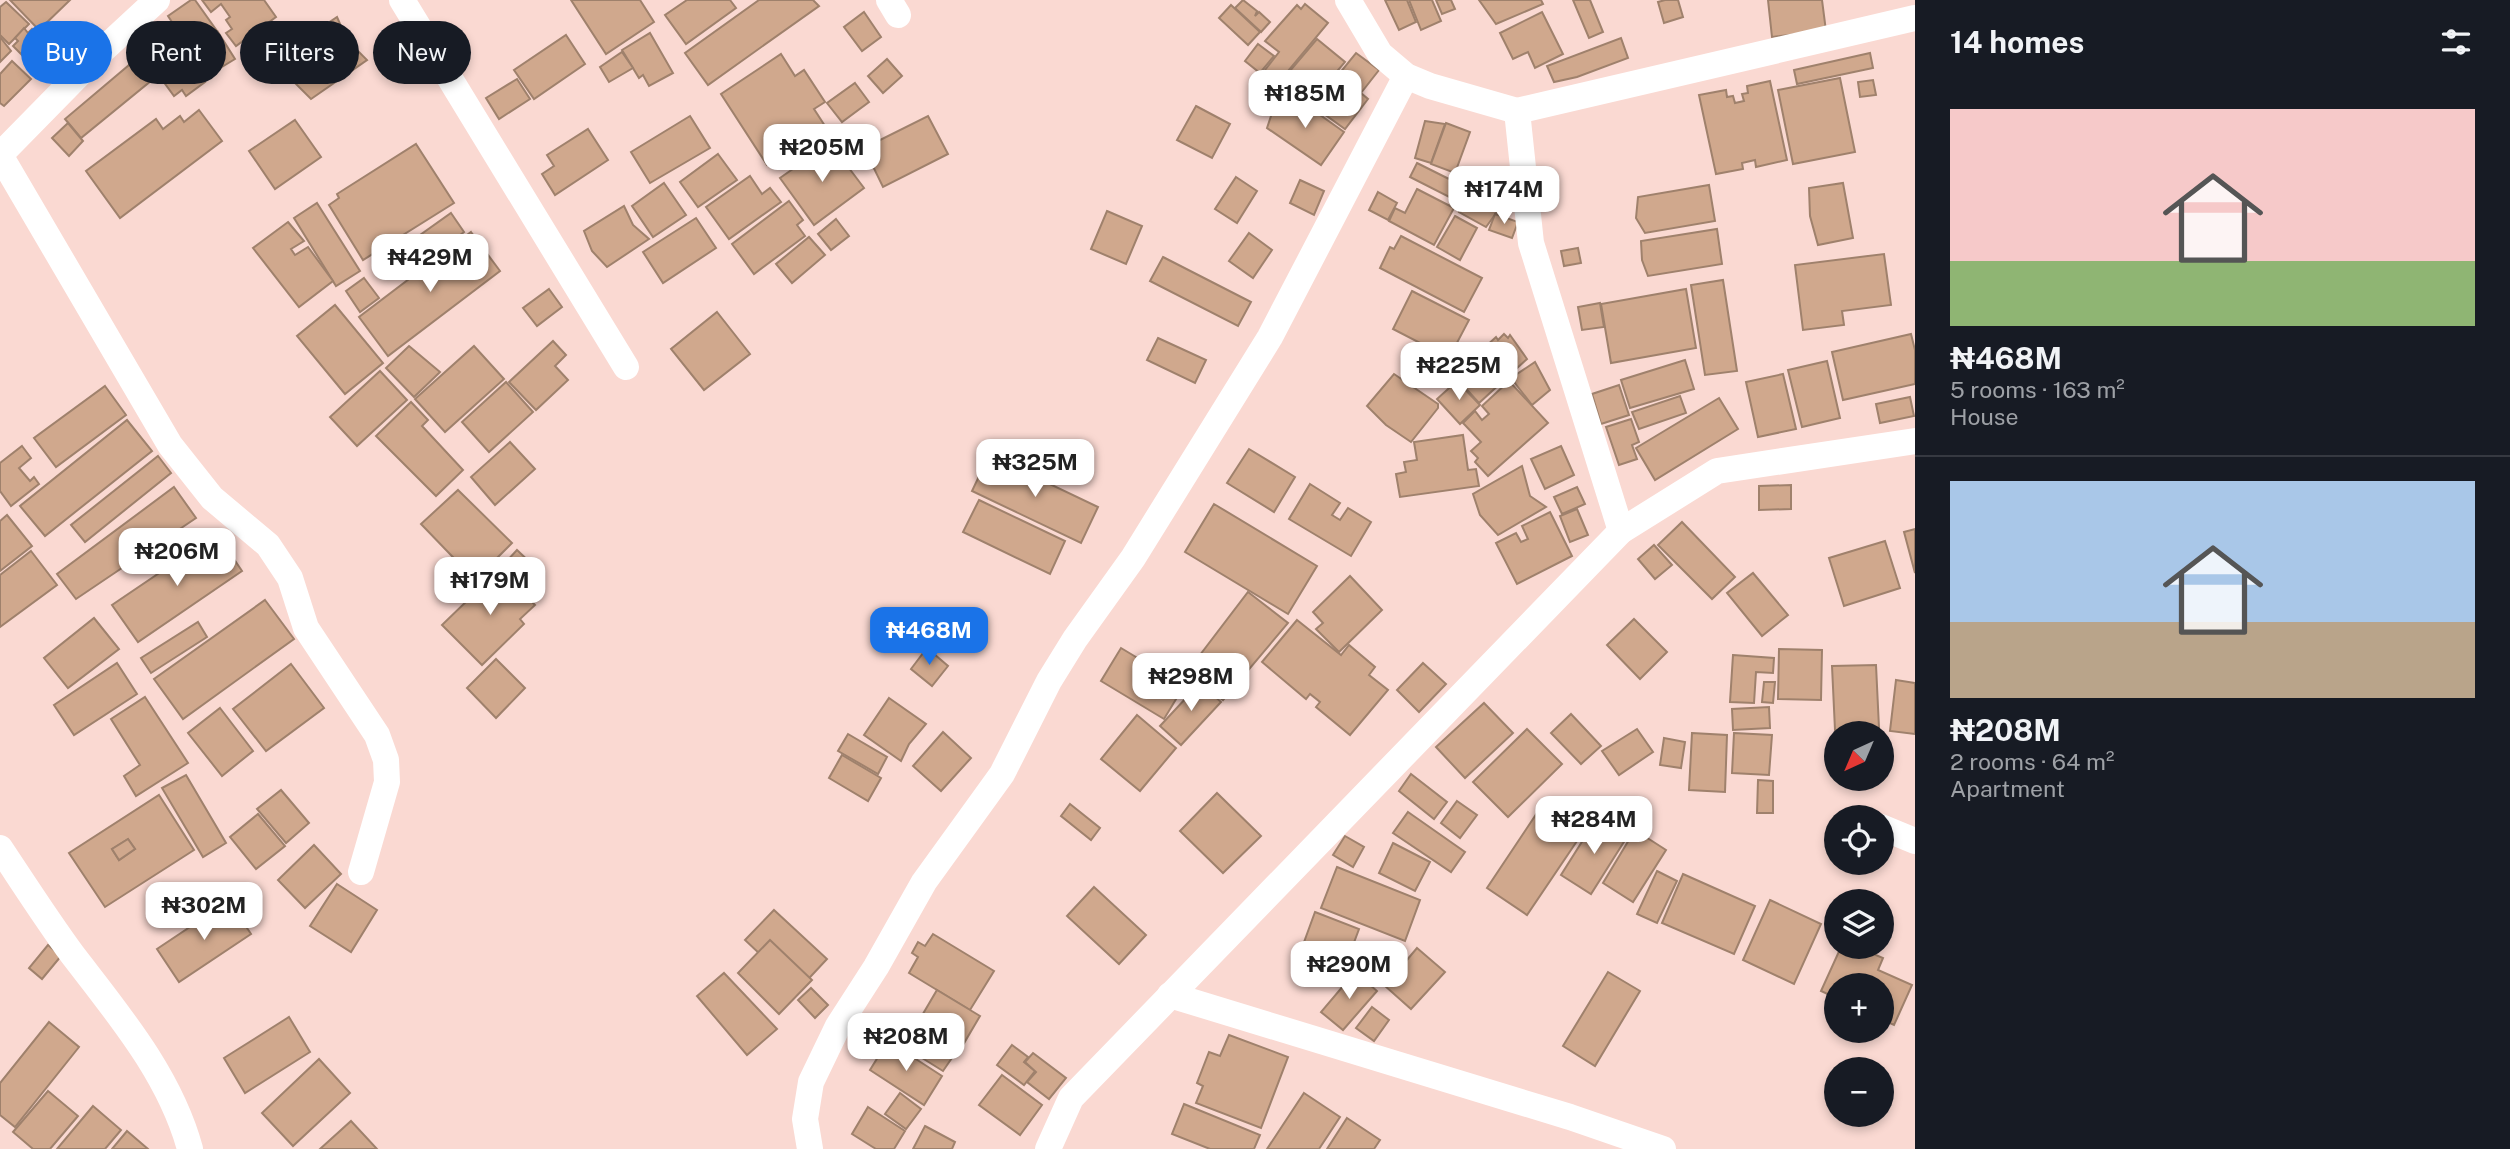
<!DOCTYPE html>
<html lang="en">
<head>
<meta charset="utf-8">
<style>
	:root { --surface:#171b24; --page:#20242c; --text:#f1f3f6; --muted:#9ea1a6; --line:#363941; --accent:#1a73e8 }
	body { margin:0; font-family:"Public Sans",sans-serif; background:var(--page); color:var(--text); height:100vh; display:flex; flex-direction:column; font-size:26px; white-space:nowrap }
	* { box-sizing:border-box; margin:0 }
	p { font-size:23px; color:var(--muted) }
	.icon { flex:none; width:38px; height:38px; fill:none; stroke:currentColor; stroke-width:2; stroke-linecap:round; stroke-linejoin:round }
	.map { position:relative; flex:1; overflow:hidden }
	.details { display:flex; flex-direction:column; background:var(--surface); width:595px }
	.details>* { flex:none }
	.banner { position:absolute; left:21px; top:21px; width:665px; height:63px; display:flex; gap:14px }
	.needle { width:46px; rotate:224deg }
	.controls { position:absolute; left:1824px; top:721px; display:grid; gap:14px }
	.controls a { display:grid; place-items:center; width:70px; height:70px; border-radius:50%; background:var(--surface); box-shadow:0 4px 10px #0003; font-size:35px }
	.price { position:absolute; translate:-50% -60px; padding:0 16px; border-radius:14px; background:#fff; color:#222; font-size:23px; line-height:46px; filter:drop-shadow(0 2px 4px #0008) }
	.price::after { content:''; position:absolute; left:50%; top:42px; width:21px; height:16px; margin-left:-10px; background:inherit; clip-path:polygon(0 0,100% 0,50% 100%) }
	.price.selected { background:var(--accent); color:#fff }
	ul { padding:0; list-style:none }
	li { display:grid; align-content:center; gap:14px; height:371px; padding:0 35px }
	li+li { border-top:2px solid var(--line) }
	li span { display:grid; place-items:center; height:217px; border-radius:0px; color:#555 }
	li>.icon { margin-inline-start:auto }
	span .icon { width:126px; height:126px; fill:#fffc; stroke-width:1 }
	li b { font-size:30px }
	h2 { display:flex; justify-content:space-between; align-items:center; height:84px; padding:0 35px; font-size:30px }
	.tag { padding:0 24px; border-radius:32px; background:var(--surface); box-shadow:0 4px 10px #0003; font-size:24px; line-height:63px }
	.tag.selected { background:var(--accent); color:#fff }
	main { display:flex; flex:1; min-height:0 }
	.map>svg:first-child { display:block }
	.building { fill:#d0a88d; stroke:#9f816c; stroke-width:2; fill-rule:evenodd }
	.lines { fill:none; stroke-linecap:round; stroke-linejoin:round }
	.minor { stroke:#fff; stroke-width:26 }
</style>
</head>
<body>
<main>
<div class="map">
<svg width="1915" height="1149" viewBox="0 0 1915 1149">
	<rect width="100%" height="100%" fill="#fad9d2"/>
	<g class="building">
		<polygon points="10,0 70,0 39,30"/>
		<polygon points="191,0 195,0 217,31 189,48 168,16"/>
		<polygon points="202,0 264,0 276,17 236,46 226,33 232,29 226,20 230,17 221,4 211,12"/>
		<polygon points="571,0 640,0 654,22 606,54"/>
		<polygon points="687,0 730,0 736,8 686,44 665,15"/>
		<polygon points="759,0 813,0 819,6 708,85 685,53"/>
		<polygon points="1243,0 1257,11 1255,16 1259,12 1270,22 1261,32 1235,8"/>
		<polygon points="1385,0 1407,0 1416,22 1399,30"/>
		<polygon points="1409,0 1432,0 1441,21 1421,30"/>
		<polygon points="1436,0 1451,0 1455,9 1442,14"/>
		<polygon points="1479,0 1541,0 1543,4 1496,24"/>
		<polygon points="1573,0 1590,0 1603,32 1589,38"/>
		<polygon points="1665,0 1678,0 1683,17 1664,23 1658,2"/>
		<polygon points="1768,0 1822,0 1826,31 1772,37"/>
		<polygon points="6,2 29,24 9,44 0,35 0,7"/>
		<polygon points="1305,4 1328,23 1279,82 1265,70 1279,52 1265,41 1297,5 1301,9"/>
		<polygon points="1231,5 1260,32 1248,45 1219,18"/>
		<polygon points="864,12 881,37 862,51 844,27"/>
		<polygon points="1542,12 1563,54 1535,68 1528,52 1513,59 1500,33"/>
		<polygon points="337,17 347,40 367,60 311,99 290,78 281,55"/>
		<polygon points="165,23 178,42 150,62 137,42"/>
		<polygon points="24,28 28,33 32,29 54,51 36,69 13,46 18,41 15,38"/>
		<polygon points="218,32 235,59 207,76 190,50"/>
		<polygon points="650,33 673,73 649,86 643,75 639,78 622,50"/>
		<polygon points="566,35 585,64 534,99 514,70"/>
		<polygon points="0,37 11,51 0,62"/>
		<polygon points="1621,38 1628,58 1577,77 1554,82 1547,66"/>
		<polygon points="1317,39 1345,62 1311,102 1283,79"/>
		<polygon points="1258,44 1274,56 1260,73 1245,61"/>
		<polygon points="179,45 189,61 162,78 152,63"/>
		<polygon points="622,52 633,68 609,82 600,67"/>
		<polygon points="1356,53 1379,70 1361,93 1368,99 1345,129 1313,106"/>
		<polygon points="1870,53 1873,68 1797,84 1794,70"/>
		<polygon points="781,54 795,76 804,70 825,102 814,109 825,126 813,134 815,137 767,165 721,94"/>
		<polygon points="887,59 902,76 883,93 868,76"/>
		<polygon points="135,60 152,80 81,138 65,119"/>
		<polygon points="12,61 31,79 4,106 0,103 0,74"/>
		<polygon points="191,62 205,82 186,96 182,90 174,96 163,81"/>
		<polygon points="1840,78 1855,152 1793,164 1778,90"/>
		<polygon points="517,79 530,99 499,119 486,98"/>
		<polygon points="1873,80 1876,95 1860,97 1858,82"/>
		<polygon points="1770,81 1787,160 1756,167 1755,160 1742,163 1743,169 1716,174 1699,95 1726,90 1727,97 1733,96 1735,103 1744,101 1742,94 1748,93 1747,86"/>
		<polygon points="855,83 869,102 842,122 827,103"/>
		<polygon points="1288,98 1310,114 1313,110 1344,132 1321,165 1267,128 1273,110"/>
		<polygon points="1196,106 1230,124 1212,158 1177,140"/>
		<polygon points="199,110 222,141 120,218 86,171 156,119 163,129 180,116 184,122"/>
		<polygon points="690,116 710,148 650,183 631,152"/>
		<polygon points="928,116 948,154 883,187 864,148"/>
		<polygon points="295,120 321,157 275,189 249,151"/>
		<polygon points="1425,121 1445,124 1431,163 1415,158"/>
		<polygon points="68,123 83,141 69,156 52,138"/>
		<polygon points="1446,123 1470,132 1455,173 1431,164"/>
		<polygon points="588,129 608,160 555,195 542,174 554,166 547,155"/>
		<polygon points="830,143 864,188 814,225 780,178"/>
		<polygon points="416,144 454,203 363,260 329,205 339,198 337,194"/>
		<polygon points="718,154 737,180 698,207 680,182"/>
		<polygon points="1417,163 1469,189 1461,203 1410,177"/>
		<polygon points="750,176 762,194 770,188 781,202 729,239 706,207"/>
		<polygon points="1236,177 1257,191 1237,223 1215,209"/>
		<polygon points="1300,180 1324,191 1314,215 1290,203"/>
		<polygon points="664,183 686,215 653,237 632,206"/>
		<polygon points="1843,183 1853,238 1818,245 1810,216 1809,188"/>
		<polygon points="1709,185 1715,221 1645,233 1636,218 1638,197"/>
		<polygon points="1417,189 1454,208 1434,245 1389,221 1395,208 1405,213"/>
		<polygon points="1472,189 1487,197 1489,192 1505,201 1486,227 1459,212"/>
		<polygon points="1378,192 1397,203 1388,220 1369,210"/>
		<polygon points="789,201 803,220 797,225 805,236 754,274 732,244"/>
		<polygon points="317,203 360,271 336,286 294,218"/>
		<polygon points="624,206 633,225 649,239 607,267 592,251 584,231"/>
		<polygon points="1107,211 1142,226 1126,264 1091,249"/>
		<polygon points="451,213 464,232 414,271 399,250"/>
		<polygon points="1495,214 1518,222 1512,238 1489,230"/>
		<polygon points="1455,216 1477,228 1460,260 1437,247"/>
		<polygon points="696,218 716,248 663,283 643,252"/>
		<polygon points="836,219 849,236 831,250 818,234"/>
		<polygon points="288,222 304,241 291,249 295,255 308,247 333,281 299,307 253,248"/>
		<polygon points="1717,229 1722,264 1648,276 1642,260 1641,241"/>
		<polygon points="471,232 500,271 388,356 359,317"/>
		<polygon points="1249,233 1272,250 1253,278 1229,261"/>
		<polygon points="1401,236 1482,278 1464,312 1380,268 1390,247 1394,249"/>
		<polygon points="809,237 825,255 792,283 776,264"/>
		<polygon points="1578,248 1581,263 1564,266 1561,251"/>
		<polygon points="1884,254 1891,305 1842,311 1844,325 1803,330 1795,265"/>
		<polygon points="1163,257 1251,302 1238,326 1150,281"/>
		<polygon points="364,278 379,298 360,312 346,291"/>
		<polygon points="1723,280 1737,371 1705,375 1691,285"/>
		<polygon points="549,289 562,307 537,326 523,308"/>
		<polygon points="1686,289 1696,348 1611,363 1601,304"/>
		<polygon points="1412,291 1469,320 1449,358 1393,329"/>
		<polygon points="1600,303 1604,327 1582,330 1578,307"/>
		<polygon points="335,305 383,363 345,394 297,336"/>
		<polygon points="717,312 750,354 704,390 671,349"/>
		<polygon points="1504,334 1508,338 1510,335 1527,359 1479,403 1459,381 1464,376 1459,371 1496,337 1498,340"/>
		<polygon points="1911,334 1915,350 1915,384 1843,400 1832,352"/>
		<polygon points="1158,338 1206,360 1195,383 1147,360"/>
		<polygon points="553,341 566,355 555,366 568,380 536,410 509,382"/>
		<polygon points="409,346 440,372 414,397 386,368"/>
		<polygon points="474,346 504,379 445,432 415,399"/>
		<polygon points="1685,360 1694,389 1630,408 1621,380"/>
		<polygon points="1827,361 1840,418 1802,427 1788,370"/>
		<polygon points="1535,362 1550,390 1532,405 1511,378"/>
		<polygon points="380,371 407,400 357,446 330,417"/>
		<polygon points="1394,374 1438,404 1438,408 1411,442 1386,425 1367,406"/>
		<polygon points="1783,374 1796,429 1758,437 1746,382"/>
		<polygon points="1457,381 1480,405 1460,424 1437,399"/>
		<polygon points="1509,381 1548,423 1488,476 1475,462 1478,458 1471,451 1481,442 1463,423 1475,411 1482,420 1489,414 1482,406"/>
		<polygon points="506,382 533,412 489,452 462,422"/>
		<polygon points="1619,385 1629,415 1601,424 1592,394"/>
		<polygon points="105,386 126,415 56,467 34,438"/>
		<polygon points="1680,396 1686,413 1639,429 1632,412"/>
		<polygon points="1910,397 1914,416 1880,423 1876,404"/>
		<polygon points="1719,398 1738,429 1655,480 1636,448"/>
		<polygon points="411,402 428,420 422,426 463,470 436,496 376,436"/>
		<polygon points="1631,419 1639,442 1632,445 1637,459 1619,465 1606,427"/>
		<polygon points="127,420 152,451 45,536 20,506"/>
		<polygon points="1463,435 1468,470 1476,469 1479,486 1400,497 1396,474 1406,472 1404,462 1417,460 1414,442"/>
		<polygon points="510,442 535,469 495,505 471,477"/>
		<polygon points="22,446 31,458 19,468 30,481 34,477 39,484 11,506 0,491 0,463"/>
		<polygon points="1561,446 1574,475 1545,489 1531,459"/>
		<polygon points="1249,449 1295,477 1274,512 1227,483"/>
		<polygon points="989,455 1098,507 1081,543 972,491"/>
		<polygon points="158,456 171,473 85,542 71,525"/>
		<polygon points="1522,466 1530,496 1546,507 1498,535 1480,515 1473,494"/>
		<polygon points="1310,484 1340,503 1332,515 1340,520 1348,508 1371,522 1351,556 1289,519"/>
		<polygon points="1791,485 1791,509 1759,510 1759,486"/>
		<polygon points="174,487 196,518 76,599 57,574"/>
		<polygon points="1577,487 1585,504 1562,514 1554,497"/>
		<polygon points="458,490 512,543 475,580 421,524"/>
		<polygon points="979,500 1065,541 1050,574 963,532"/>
		<polygon points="1214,504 1317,566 1288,614 1185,552"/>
		<polygon points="1577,509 1588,535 1570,542 1560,516"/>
		<polygon points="1550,512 1572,556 1517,584 1496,543 1516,533 1521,542 1528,539 1522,526"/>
		<polygon points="7,515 32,546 0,571 0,521"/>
		<polygon points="1682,522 1735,577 1712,599 1658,545"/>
		<polygon points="1915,529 1915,573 1904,532"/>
		<polygon points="217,534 242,571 138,642 112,605"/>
		<polygon points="1885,541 1900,588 1844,606 1829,558"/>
		<polygon points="1654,545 1672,565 1655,579 1638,559"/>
		<polygon points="517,550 535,567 521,581 504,564"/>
		<polygon points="31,551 57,585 0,627 0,575"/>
		<polygon points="500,569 535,605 520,619 524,624 482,665 442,625"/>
		<polygon points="1753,573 1788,615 1762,636 1727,593"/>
		<polygon points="1350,576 1382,610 1339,652 1316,629 1323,623 1313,612"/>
		<polygon points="1248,592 1288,623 1223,700 1187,672"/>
		<polygon points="265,600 294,639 183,719 154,679"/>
		<polygon points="94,618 119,649 68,688 44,658"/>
		<polygon points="1634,619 1667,652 1640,679 1607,645"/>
		<polygon points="1297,620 1341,655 1349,645 1375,667 1369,675 1388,690 1350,735 1316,707 1320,702 1310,694 1306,699 1262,662"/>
		<polygon points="198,622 207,637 151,673 141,658"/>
		<polygon points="927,648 948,666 932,686 911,669"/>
		<polygon points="1121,648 1184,686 1164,719 1101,681"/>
		<polygon points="1779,649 1822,650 1821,700 1778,699"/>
		<polygon points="1733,655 1774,658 1773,673 1756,672 1754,703 1730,702"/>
		<polygon points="496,659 525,688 496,718 467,688"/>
		<polygon points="117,663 137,694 74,735 54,705"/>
		<polygon points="1423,663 1446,684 1419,712 1397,690"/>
		<polygon points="291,664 324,708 266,751 233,709"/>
		<polygon points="1876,665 1879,728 1835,730 1832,666"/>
		<polygon points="1197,680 1221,702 1181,745 1160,726 1187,697 1184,694"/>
		<polygon points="1896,680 1915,683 1915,734 1890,731"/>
		<polygon points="1764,682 1775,682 1773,703 1762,702"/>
		<polygon points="145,697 188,763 136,796 124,776 140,765 111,719"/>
		<polygon points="889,698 926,724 909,744 901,761 864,735"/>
		<polygon points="1484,703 1513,733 1465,778 1436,747"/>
		<polygon points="1769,707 1770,728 1733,730 1732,709"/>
		<polygon points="220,708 253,751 222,776 188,733"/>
		<polygon points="1571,714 1601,746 1581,764 1551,733"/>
		<polygon points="1137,715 1176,748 1140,791 1101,759"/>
		<polygon points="1527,729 1562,764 1508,817 1473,782"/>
		<polygon points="1637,729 1653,752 1619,775 1602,751"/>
		<polygon points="943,732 971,758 941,791 913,766"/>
		<polygon points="1692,733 1727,735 1725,792 1689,790"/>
		<polygon points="1734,733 1772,735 1769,775 1732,773"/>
		<polygon points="848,734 887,757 878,774 838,751"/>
		<polygon points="1664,738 1685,742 1681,768 1660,765"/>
		<polygon points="842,755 881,778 868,801 829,778"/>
		<polygon points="1411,774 1447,802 1434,819 1399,791"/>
		<polygon points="186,775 226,843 203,857 162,788"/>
		<polygon points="1758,780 1773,781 1773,813 1757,813"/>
		<polygon points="281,790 309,823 286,843 257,809"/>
		<polygon points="1217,793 1261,836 1223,873 1180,831"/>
		<path d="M159 795 194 850 105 907 69 853ZM128 839 135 849 119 860 112 849Z"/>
		<polygon points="1457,801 1477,815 1460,838 1441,823"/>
		<polygon points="1070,804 1100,828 1091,840 1061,816"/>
		<polygon points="1408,812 1465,852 1451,872 1393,833"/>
		<polygon points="1537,813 1577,841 1527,915 1487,888"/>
		<polygon points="258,814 285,846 256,869 230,837"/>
		<polygon points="1597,818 1627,837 1591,894 1561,875"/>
		<polygon points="1635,830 1666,850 1633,902 1603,883"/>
		<polygon points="1345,836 1364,847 1353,867 1333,855"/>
		<polygon points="128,839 135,849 119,860 112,849"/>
		<polygon points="1393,843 1430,862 1415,891 1379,873"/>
		<polygon points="314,845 341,874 305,908 278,880"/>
		<polygon points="1337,867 1420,900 1405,941 1321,908"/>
		<polygon points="1657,871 1677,881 1657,923 1637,914"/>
		<polygon points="1683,874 1755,906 1734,954 1662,923"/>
		<polygon points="337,884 377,910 351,952 310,926"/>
		<polygon points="1094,887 1146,935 1119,964 1067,916"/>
		<polygon points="1770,900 1821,924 1794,984 1743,960"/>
		<polygon points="229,901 251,934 179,982 157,949"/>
		<polygon points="774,910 827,959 798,990 745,940"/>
		<polygon points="1315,912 1359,929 1343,972 1299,956"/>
		<polygon points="933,934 994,971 970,1010 909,973 918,957 912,953 918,942 925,946"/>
		<polygon points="770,940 812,980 779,1014 738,973"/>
		<polygon points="48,945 61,956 42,979 29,968"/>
		<polygon points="1841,947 1857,947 1883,958 1878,970 1912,985 1894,1025 1881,1019 1881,985 1836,985 1836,998 1821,991"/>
		<polygon points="1417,948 1445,972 1411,1009 1385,986"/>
		<polygon points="1355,972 1377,991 1343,1030 1321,1012"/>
		<polygon points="1608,972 1640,991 1595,1066 1563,1046"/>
		<polygon points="724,973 777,1029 747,1055 697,996"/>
		<polygon points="811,988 828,1005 815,1018 798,1000"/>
		<polygon points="937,990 980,1016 960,1050 917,1024"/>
		<polygon points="1372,1007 1389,1020 1374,1041 1356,1028"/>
		<polygon points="289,1017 310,1052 245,1093 224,1058"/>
		<polygon points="902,1018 956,1052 943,1071 890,1038"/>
		<polygon points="49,1022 79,1047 15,1127 0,1115 0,1083"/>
		<polygon points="1229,1035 1288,1057 1261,1128 1196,1103 1203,1086 1197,1083 1209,1052 1220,1056"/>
		<polygon points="888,1041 942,1076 924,1105 870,1070"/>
		<polygon points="1012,1045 1028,1057 1024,1062 1035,1071 1024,1085 997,1065"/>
		<polygon points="1033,1053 1066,1078 1049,1099 1027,1082 1036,1072 1025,1062"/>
		<polygon points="319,1059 350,1093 293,1146 262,1113"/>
		<polygon points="1002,1075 1042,1105 1020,1135 979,1105"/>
		<polygon points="48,1091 78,1116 50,1149 33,1149 13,1132"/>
		<polygon points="900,1093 921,1109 906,1129 885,1114"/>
		<polygon points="1304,1093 1340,1117 1319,1149 1267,1149"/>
		<polygon points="1184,1104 1260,1135 1254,1149 1210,1149 1172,1134"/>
		<polygon points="93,1106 121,1130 105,1149 57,1149"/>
		<polygon points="868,1107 905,1131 894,1149 876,1149 852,1134"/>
		<polygon points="1347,1118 1380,1140 1374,1149 1327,1149"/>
		<polygon points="351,1121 377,1149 320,1149"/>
		<polygon points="925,1126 955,1142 952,1149 913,1149"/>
		<polygon points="127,1131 148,1149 112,1149"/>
	</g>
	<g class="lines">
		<g class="minor">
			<polyline points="402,0 626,367"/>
			<polyline points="889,0 898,15"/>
			<polyline points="1348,0 1380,54 1406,76 1430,86 1517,111 1915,18"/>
			<polyline points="1517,111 1531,243 1621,531"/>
			<polyline points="0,155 170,445 212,498 268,545 290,578 306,628 377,735 386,760 387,782 361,872"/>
			<polyline points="0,155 104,49 157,0"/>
			<polyline points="1881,827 1915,841"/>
			<path d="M0 848C24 884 47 920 72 954 118 1014 170 1075 190 1149"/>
			<polyline points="1170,995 1570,1117 1663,1149"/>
			<polyline points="810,1149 805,1119 811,1082 838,1026 876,967 924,882 1002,774 1049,681 1075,639 1133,558 1270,337 1406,76"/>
			<polyline points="1048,1149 1071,1098 1621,531 1717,471 1915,441"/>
		</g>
	</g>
</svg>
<div class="controls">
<a><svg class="needle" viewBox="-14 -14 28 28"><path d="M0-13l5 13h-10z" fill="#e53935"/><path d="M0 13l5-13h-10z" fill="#9ea1a6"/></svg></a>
<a><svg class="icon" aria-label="locate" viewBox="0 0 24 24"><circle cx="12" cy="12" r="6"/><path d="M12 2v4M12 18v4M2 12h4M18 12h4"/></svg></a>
<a><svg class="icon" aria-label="layers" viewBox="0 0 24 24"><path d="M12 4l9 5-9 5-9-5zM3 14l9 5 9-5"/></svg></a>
<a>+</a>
<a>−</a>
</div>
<b class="price" style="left:1305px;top:130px">₦185M</b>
<b class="price" style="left:822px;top:184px">₦205M</b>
<b class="price" style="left:1504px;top:226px">₦174M</b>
<b class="price" style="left:430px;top:294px">₦429M</b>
<b class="price" style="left:1459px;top:402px">₦225M</b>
<b class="price" style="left:1035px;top:499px">₦325M</b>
<b class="price" style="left:177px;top:588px">₦206M</b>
<b class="price" style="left:490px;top:617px">₦179M</b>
<b class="price selected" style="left:929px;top:667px">₦468M</b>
<b class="price" style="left:1191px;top:713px">₦298M</b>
<b class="price" style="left:1594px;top:856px">₦284M</b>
<b class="price" style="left:204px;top:942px">₦302M</b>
<b class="price" style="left:1349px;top:1001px">₦290M</b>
<b class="price" style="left:906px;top:1073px">₦208M</b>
<div class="banner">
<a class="tag selected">Buy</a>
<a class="tag">Rent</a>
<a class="tag">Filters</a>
<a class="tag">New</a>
</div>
</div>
<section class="details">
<h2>14 homes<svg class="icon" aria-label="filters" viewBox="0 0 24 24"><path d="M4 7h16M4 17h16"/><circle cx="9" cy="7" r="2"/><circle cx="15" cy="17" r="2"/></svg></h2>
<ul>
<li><span style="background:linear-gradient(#f6c9c9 70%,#8fb573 0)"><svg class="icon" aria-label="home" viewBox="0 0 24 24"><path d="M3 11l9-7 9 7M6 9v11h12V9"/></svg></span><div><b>₦468M</b><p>5 rooms · 163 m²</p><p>House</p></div></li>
<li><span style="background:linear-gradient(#a9c7e8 65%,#b9a48a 0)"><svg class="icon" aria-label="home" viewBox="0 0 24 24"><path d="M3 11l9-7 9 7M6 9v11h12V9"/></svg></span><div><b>₦208M</b><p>2 rooms · 64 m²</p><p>Apartment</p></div></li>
</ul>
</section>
</main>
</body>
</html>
